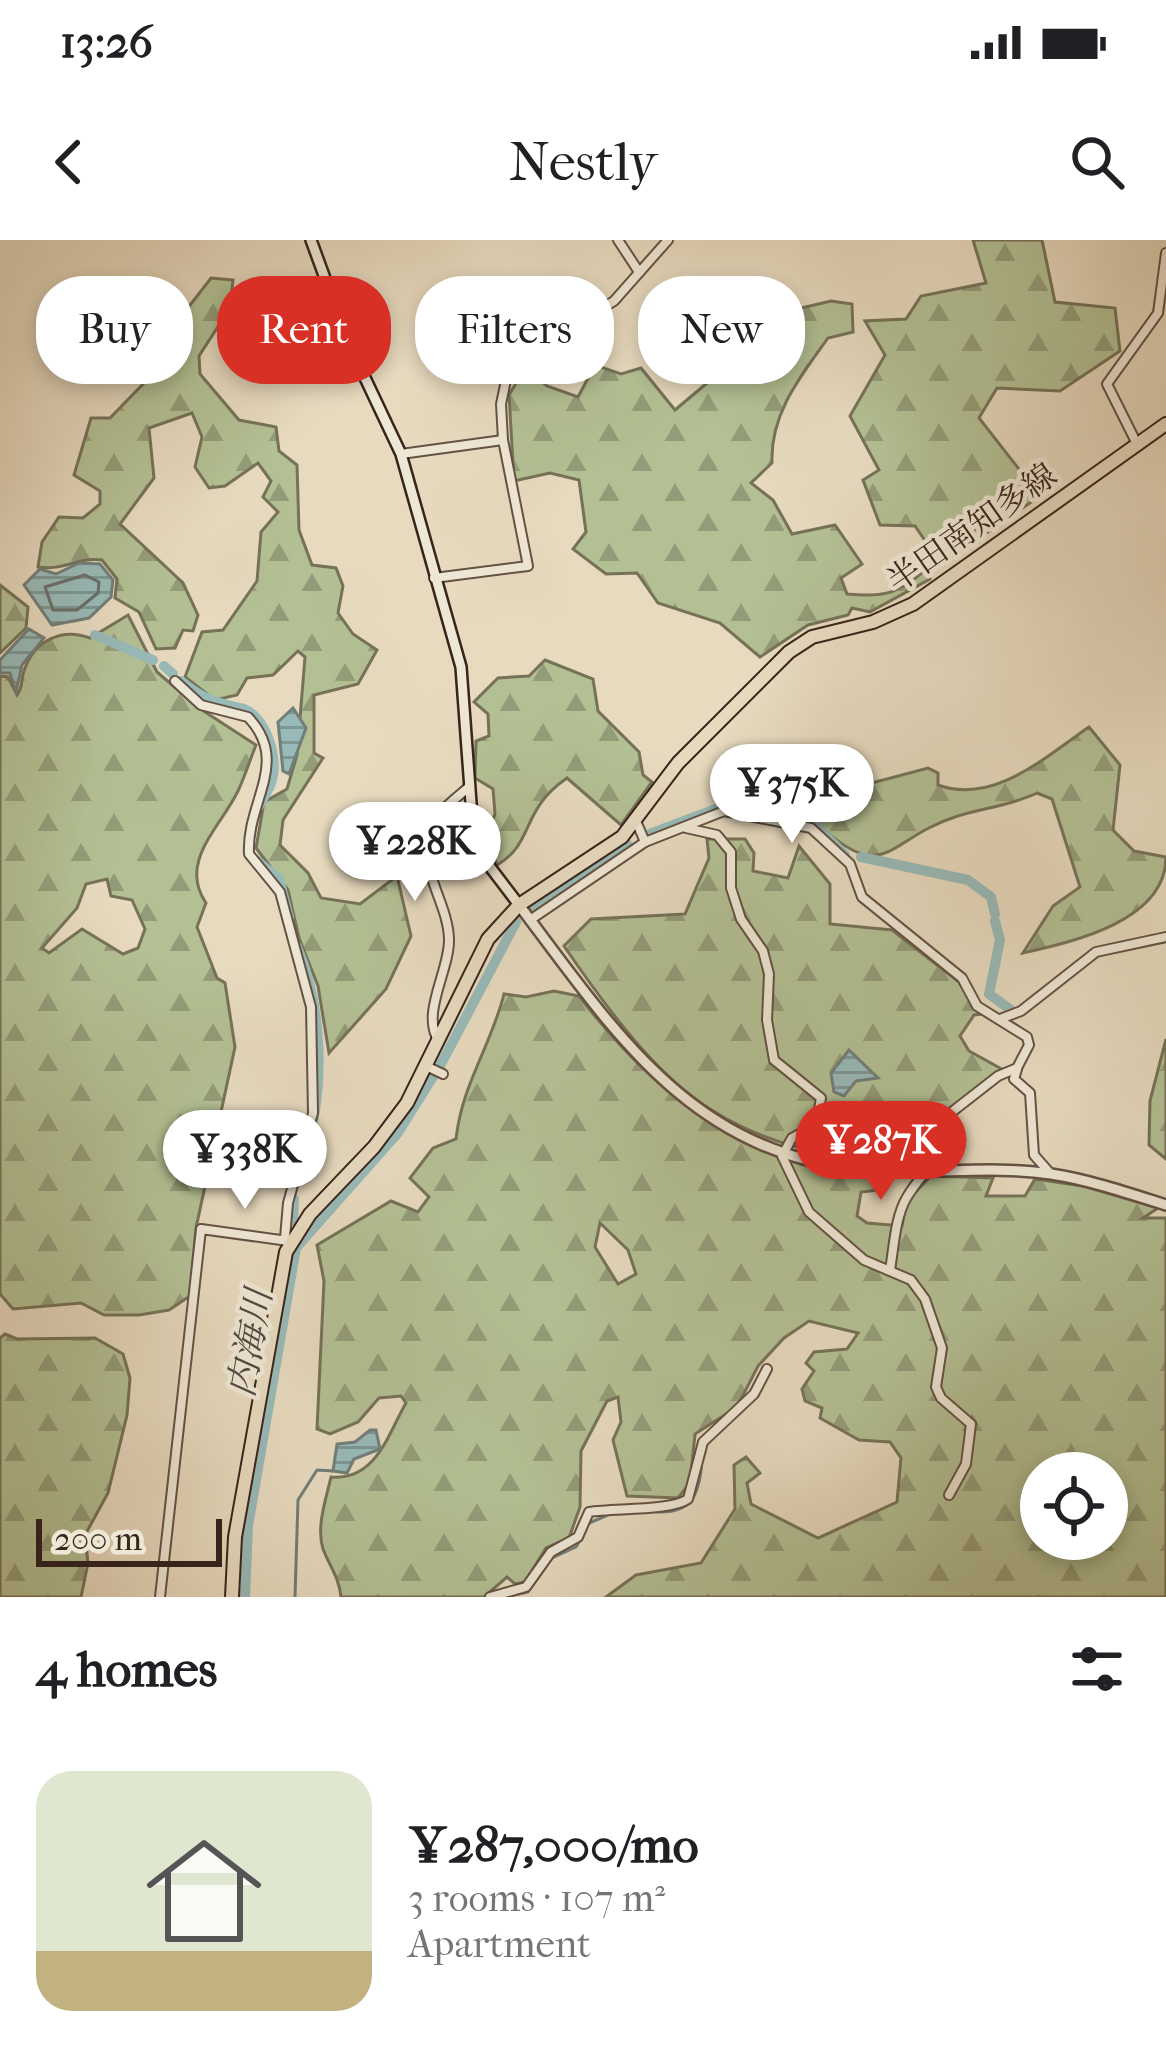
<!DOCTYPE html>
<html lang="en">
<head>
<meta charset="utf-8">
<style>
	:root { --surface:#fff; --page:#f2f2f2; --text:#202124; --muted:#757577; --accent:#d93025 }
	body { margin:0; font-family:"IM FELL French Canon","Noto Serif JP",serif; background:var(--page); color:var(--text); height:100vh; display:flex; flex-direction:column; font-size:45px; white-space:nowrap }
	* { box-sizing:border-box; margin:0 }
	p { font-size:39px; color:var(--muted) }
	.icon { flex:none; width:66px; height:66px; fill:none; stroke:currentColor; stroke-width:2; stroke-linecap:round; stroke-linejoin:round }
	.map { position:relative; height:1357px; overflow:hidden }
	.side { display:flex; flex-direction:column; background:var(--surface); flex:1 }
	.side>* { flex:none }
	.guide { position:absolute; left:36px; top:36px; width:1095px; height:108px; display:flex; gap:24px }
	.controls { position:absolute; left:1020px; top:1212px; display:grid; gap:24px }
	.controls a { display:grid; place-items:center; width:108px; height:108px; border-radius:50%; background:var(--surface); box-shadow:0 6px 18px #0003; font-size:60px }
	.scale { position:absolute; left:36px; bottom:30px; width:186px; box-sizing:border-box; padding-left:12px; border:6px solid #38241b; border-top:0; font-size:33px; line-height:42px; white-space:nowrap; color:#38241b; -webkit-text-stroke:9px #efe7d5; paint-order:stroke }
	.price { position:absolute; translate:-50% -102px; padding:0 27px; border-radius:42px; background:#fff; color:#222; font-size:39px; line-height:78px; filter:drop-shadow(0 3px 6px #0008) }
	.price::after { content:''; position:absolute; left:50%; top:72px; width:36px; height:27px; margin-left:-18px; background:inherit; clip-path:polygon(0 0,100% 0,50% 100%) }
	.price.current { background:var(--accent); color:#fff }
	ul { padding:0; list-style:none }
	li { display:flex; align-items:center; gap:36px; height:300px; padding:0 36px }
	li span { display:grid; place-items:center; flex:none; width:336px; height:240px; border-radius:36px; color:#555 }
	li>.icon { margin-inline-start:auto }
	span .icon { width:144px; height:144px; fill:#fffc; stroke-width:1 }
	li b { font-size:51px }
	h2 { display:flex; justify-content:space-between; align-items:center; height:144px; padding:0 36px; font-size:51px }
	.tag { padding:0 42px; border-radius:48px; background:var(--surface); box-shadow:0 6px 18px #0003; font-size:42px; line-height:108px }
	.tag.current { background:var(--accent); color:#fff }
	.status { display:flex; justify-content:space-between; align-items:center; height:84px; padding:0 60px; background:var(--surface); direction:ltr }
	.status svg { height:33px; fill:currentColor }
	header { display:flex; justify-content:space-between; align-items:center; height:156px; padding:0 36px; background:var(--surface); font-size:54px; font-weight:600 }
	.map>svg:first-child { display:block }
	.forest { fill:url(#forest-firs); stroke:#767258; stroke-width:3; fill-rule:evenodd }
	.water { fill:url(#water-rules); stroke:#727e79; stroke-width:3 }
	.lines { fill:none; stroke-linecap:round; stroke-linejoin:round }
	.shore { stroke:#686f6a; stroke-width:3 }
	.stream { stroke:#727e79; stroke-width:3 }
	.river { stroke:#98bab8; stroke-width:10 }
	.minor-casing { stroke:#645244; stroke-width:12 }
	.tertiary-casing { stroke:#645244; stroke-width:14 }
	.secondary-casing { stroke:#38241b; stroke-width:14 }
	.primary-casing { stroke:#38241b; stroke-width:16 }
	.minor { stroke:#efe7d5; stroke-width:8 }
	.tertiary { stroke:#efe7d5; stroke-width:9 }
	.secondary { stroke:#efe7d5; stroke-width:9 }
	.primary { stroke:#e7dabf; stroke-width:12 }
	.labels { text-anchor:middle; stroke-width:9; stroke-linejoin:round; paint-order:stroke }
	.street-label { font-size:33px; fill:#38241b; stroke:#efe7d5 }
	.water-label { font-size:36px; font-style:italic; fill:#504a42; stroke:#efe7d5 }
</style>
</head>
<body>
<div class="status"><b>13:26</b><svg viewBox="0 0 49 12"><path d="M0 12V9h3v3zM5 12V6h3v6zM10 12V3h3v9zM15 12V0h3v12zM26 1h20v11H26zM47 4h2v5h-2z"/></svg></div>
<header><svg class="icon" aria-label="back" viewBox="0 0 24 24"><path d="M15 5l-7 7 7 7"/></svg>Nestly<svg class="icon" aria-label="search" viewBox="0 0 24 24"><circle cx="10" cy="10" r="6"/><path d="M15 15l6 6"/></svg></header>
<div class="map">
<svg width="1166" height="1357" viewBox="0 0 1166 1357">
	<defs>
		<pattern id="forest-firs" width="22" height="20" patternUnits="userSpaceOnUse" patternTransform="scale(3)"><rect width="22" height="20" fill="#b3c094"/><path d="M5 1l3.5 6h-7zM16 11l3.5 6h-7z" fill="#939c78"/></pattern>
		<pattern id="water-rules" width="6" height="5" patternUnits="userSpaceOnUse" patternTransform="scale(3)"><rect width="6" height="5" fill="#98bab8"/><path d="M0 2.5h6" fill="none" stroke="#7d9795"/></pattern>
	</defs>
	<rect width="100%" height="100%" fill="#e7dabf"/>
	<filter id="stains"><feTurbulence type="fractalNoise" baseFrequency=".00167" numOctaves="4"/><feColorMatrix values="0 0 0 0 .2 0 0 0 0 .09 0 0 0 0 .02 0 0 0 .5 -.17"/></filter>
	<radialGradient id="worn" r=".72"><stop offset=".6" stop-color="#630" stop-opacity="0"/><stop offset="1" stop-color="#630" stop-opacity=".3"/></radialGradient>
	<g class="forest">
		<polygon points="973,0 1042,0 1055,62 1115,68 1120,111 1060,151 997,148 979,178 1040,256 941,324 915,286 880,285 863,240 879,230 850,176 885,115 865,81 906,79 921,56 986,43"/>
		<path d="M211 38 233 40 230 68 199 116 200 134 239 180 276 187 279 211 297 225 299 290 312 325 336 328 343 346 338 373 353 394 377 410 358 444 314 455V513L323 518 283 580 280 605 308 633 321 658 360 664 397 636 411 696 386 749 329 813 318 746 299 698 288 650 256 608 264 562 287 549 297 515 305 417 298 411 273 435 247 438 237 455 215 460 185 437 202 392 223 390 257 341 261 292 278 272 263 257 271 241 258 223 225 246 209 248 195 227 202 197 192 173 149 188 154 238 120 284 183 343 198 375 193 391 183 390 175 408 156 409 139 372 115 358 117 339 102 320C77 317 63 331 38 327L42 302 59 277 83 278 100 264V251L74 235 91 178H110L178 108 180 78Z"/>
		<path d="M831 61 852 64 853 92 828 98C800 137 770 174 772 223L751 243 773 260 792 294 835 285 862 324 841 338 847 354C886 358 900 353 930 326V339L870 372 852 368 848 375 808 385 760 417 720 383 658 363 637 333 606 334 573 309 586 292 579 240 550 233 514 241 509 155 525 128 547 146 578 157 595 125 621 134 641 128 675 170 713 138 702 115 709 88 735 99 751 132 788 117 793 96 780 73Z"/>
		<polygon points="0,345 28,367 26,388 0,413"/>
		<path d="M128 375 157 432 199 468 256 505C250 520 245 536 238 551 220 588 178 622 206 663L197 687 217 738 225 743 235 807 196 988 190 1056 169 1070 139 1075H104L81 1063 13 1069 0 1054V436L8 437 17 455C24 446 20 439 25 428 36 399 63 388 90 398ZM107 639 111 656 132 660 145 689 138 708 123 714 82 689 49 713 42 708 77 668 86 644Z"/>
		<path d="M545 420 593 439 598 471 639 512 643 535 652 542 621 585 567 538C520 570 535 603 497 625L486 598 495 574 493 549 475 538 476 501 489 496 488 474 474 462 498 438 529 436Z"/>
		<path d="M1089 487 1120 525 1113 590 1134 611 1166 617C1166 682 1071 702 1023 713L1053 666 1080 647 1052 559 1037 553C1010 566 982 568 955 577 888 598 885 649 816 582L845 550 928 528 938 533V545C994 565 1045 517 1089 487Z"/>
		<path d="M707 599H745L754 613 753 631 788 638 799 606 830 644V684L892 690 959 742 982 774 974 775 960 796 969 811 1007 832 946 874 945 894 929 927C729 912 674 866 564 706L591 679 685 674 709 618Z"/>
		<path d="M554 751 579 756C662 864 745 922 882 936L879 950 861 952 857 976 867 983 902 986 906 962 931 936 993 938 986 956H1025L1035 939 1083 946 1158 968 1143 978H1166V1357H606L636 1335 701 1323 735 1269 734 1225 746 1217 760 1233 747 1243 751 1264 818 1298 897 1262 901 1218 890 1202 859 1200 820 1178 822 1168 805 1161 802 1149 814 1131 806 1123 814 1112 847 1109 858 1093 809 1081 784 1098 758 1126 737 1167 695 1194 690 1243 678 1258 627 1256 613 1200 621 1182 618 1157 607 1161 581 1211 580 1267 569 1298 546 1308 525 1342 515 1344 507 1337 484 1357H341C339 1337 330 1327 323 1309 316 1287 326 1259 331 1237 376 1241 388 1194 406 1163L401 1156 379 1158 358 1182 330 1194 317 1189 324 1041 317 1005 391 961 418 972 429 957 410 938 433 908 456 899C462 844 491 806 504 754L526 757ZM600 983 628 1010 636 1034 618 1044 595 1007ZM1041 1233H1107V1299H1041Z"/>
		<polygon points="1166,799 1166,919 1149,905 1150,861"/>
		<polygon points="5,1094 17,1099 95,1098 123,1114 130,1138 127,1175 108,1253 85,1295 88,1323 81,1357 0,1357 0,1098"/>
	</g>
	<g class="water">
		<polygon points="79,323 100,324 113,340 111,357 89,378 52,385 24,345 40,329 56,334"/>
		<polygon points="29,389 44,398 22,425 16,452 10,433 0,433 0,420"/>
		<polygon points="293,468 306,488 289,534 283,531 278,482"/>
		<polygon points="849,810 878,838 856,841 844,856 834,852 831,833"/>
		<polygon points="370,1190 376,1190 380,1209 354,1219 347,1233 333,1231 337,1204 355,1202"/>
	</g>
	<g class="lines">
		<polygon class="shore" points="85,335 99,342 98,353 77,370 53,370 45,347"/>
		<g class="stream">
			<path d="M649 1271C691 1277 700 1256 702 1219"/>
			<polyline points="587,1284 610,1274"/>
			<polyline points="295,1357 298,1260 317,1230 333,1231"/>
			<polyline points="505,1357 528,1352 552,1318 576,1307 584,1293"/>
		</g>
		<g class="river">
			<polyline points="95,395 153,420"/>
			<polyline points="164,426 173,434"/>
			<path d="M181 441C203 459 214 462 240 468 265 473 279 517 272 540 270 549 263 558 259 566"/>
			<polyline points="799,579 815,585 845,615"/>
			<polyline points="647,595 721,567 791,577"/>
			<polyline points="861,617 968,640 991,657 995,674"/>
			<polyline points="255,619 279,639 289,677"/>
			<polyline points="535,668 628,605"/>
			<polyline points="995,681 1000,700 989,754 1011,770"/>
			<path d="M297 707C324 770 325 852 304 917"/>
			<polyline points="440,826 516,682"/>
			<polyline points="293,981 294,959"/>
			<polyline points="245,1357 248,1286 296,1008 397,894 434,835"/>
		</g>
		<g class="minor-casing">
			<g id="minor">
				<polyline points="618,0 639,32"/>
				<polyline points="1137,204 1107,144 1158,73 1166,13"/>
				<polyline points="401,214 503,200"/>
				<polyline points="434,338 528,326 503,200 501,164 509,126 614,61 668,0"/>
				<path d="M175 441 201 465 248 477C291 522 246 562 249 614L280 652 311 767 313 873 288 963 285 998"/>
				<polyline points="636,581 645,602"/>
				<polyline points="686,588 717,595 731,612 731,648 741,679 763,711 769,734 767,780 774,820 821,858 816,885 792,898 782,916 809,972 864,1020 911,1040 925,1059 942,1108 936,1147 941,1158 971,1184 966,1224 949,1255"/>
				<path d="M530 680 645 602 724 571 811 588 850 624 862 657 962 738 977 766 1027 797 1029 805 1017 828 998 836 948 875C948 918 926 925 907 957 895 977 894 1007 890 1030"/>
				<polyline points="1000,779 1021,771 1096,712 1166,697"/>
				<path d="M439 801C420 774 450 730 449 699 448 664 421 634 428 596 432 575 454 560 470 546"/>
				<polyline points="426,826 443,834"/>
				<polyline points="1017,829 1014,839 1030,853 1034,915 1049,932"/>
				<polyline points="160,1357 201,989 288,1001"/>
				<path d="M490 1357 526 1347 551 1312 578 1297 589 1272C615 1268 671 1271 688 1259L703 1202 754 1154 767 1129"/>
			</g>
		</g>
		<g class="tertiary-casing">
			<path id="tertiary" d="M519 665C615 792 693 917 869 930 929 935 991 925 1051 934 1090 940 1128 953 1166 965"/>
		</g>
		<g class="secondary-casing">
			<polyline id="secondary" points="311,0 349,104 401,214 461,427 473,590 484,619 519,665"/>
		</g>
		<g class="primary-casing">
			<polyline id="primary" points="232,1357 235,1297 286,1012 310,974 374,907 407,863 488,699 519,665 622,597 678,523 789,412 812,397 873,382 913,364 1166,184"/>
		</g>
		<use href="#minor" class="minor"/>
		<use href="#tertiary" class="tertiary"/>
		<use href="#secondary" class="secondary"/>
		<use href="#primary" class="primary"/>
	</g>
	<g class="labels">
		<g class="street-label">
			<text transform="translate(971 287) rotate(-35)" y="12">半田南知多線</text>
		</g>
		<g class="water-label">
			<text transform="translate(249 1103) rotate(-80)" y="13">内海川</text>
		</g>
	</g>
	<rect width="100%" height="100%" filter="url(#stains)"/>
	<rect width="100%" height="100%" fill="url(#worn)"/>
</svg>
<div class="controls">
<a><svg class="icon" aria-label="locate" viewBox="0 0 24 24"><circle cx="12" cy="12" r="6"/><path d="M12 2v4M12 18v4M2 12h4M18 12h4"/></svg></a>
</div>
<div class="scale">200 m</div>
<b class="price" style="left:792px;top:606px">¥375K</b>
<b class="price" style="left:415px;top:664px">¥228K</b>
<b class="price current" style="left:881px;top:963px">¥287K</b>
<b class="price" style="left:245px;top:972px">¥338K</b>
<div class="guide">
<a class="tag">Buy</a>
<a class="tag current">Rent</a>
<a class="tag">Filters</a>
<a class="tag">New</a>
</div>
</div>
<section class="side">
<h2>4 homes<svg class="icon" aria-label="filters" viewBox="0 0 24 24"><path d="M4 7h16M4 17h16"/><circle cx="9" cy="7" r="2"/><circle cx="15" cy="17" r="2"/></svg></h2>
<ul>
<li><span style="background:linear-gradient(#dfe7d0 75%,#c2b280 0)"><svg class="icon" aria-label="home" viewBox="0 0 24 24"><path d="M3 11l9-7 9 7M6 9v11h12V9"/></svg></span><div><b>¥287,000/mo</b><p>3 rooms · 107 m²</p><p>Apartment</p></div></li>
</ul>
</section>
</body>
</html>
